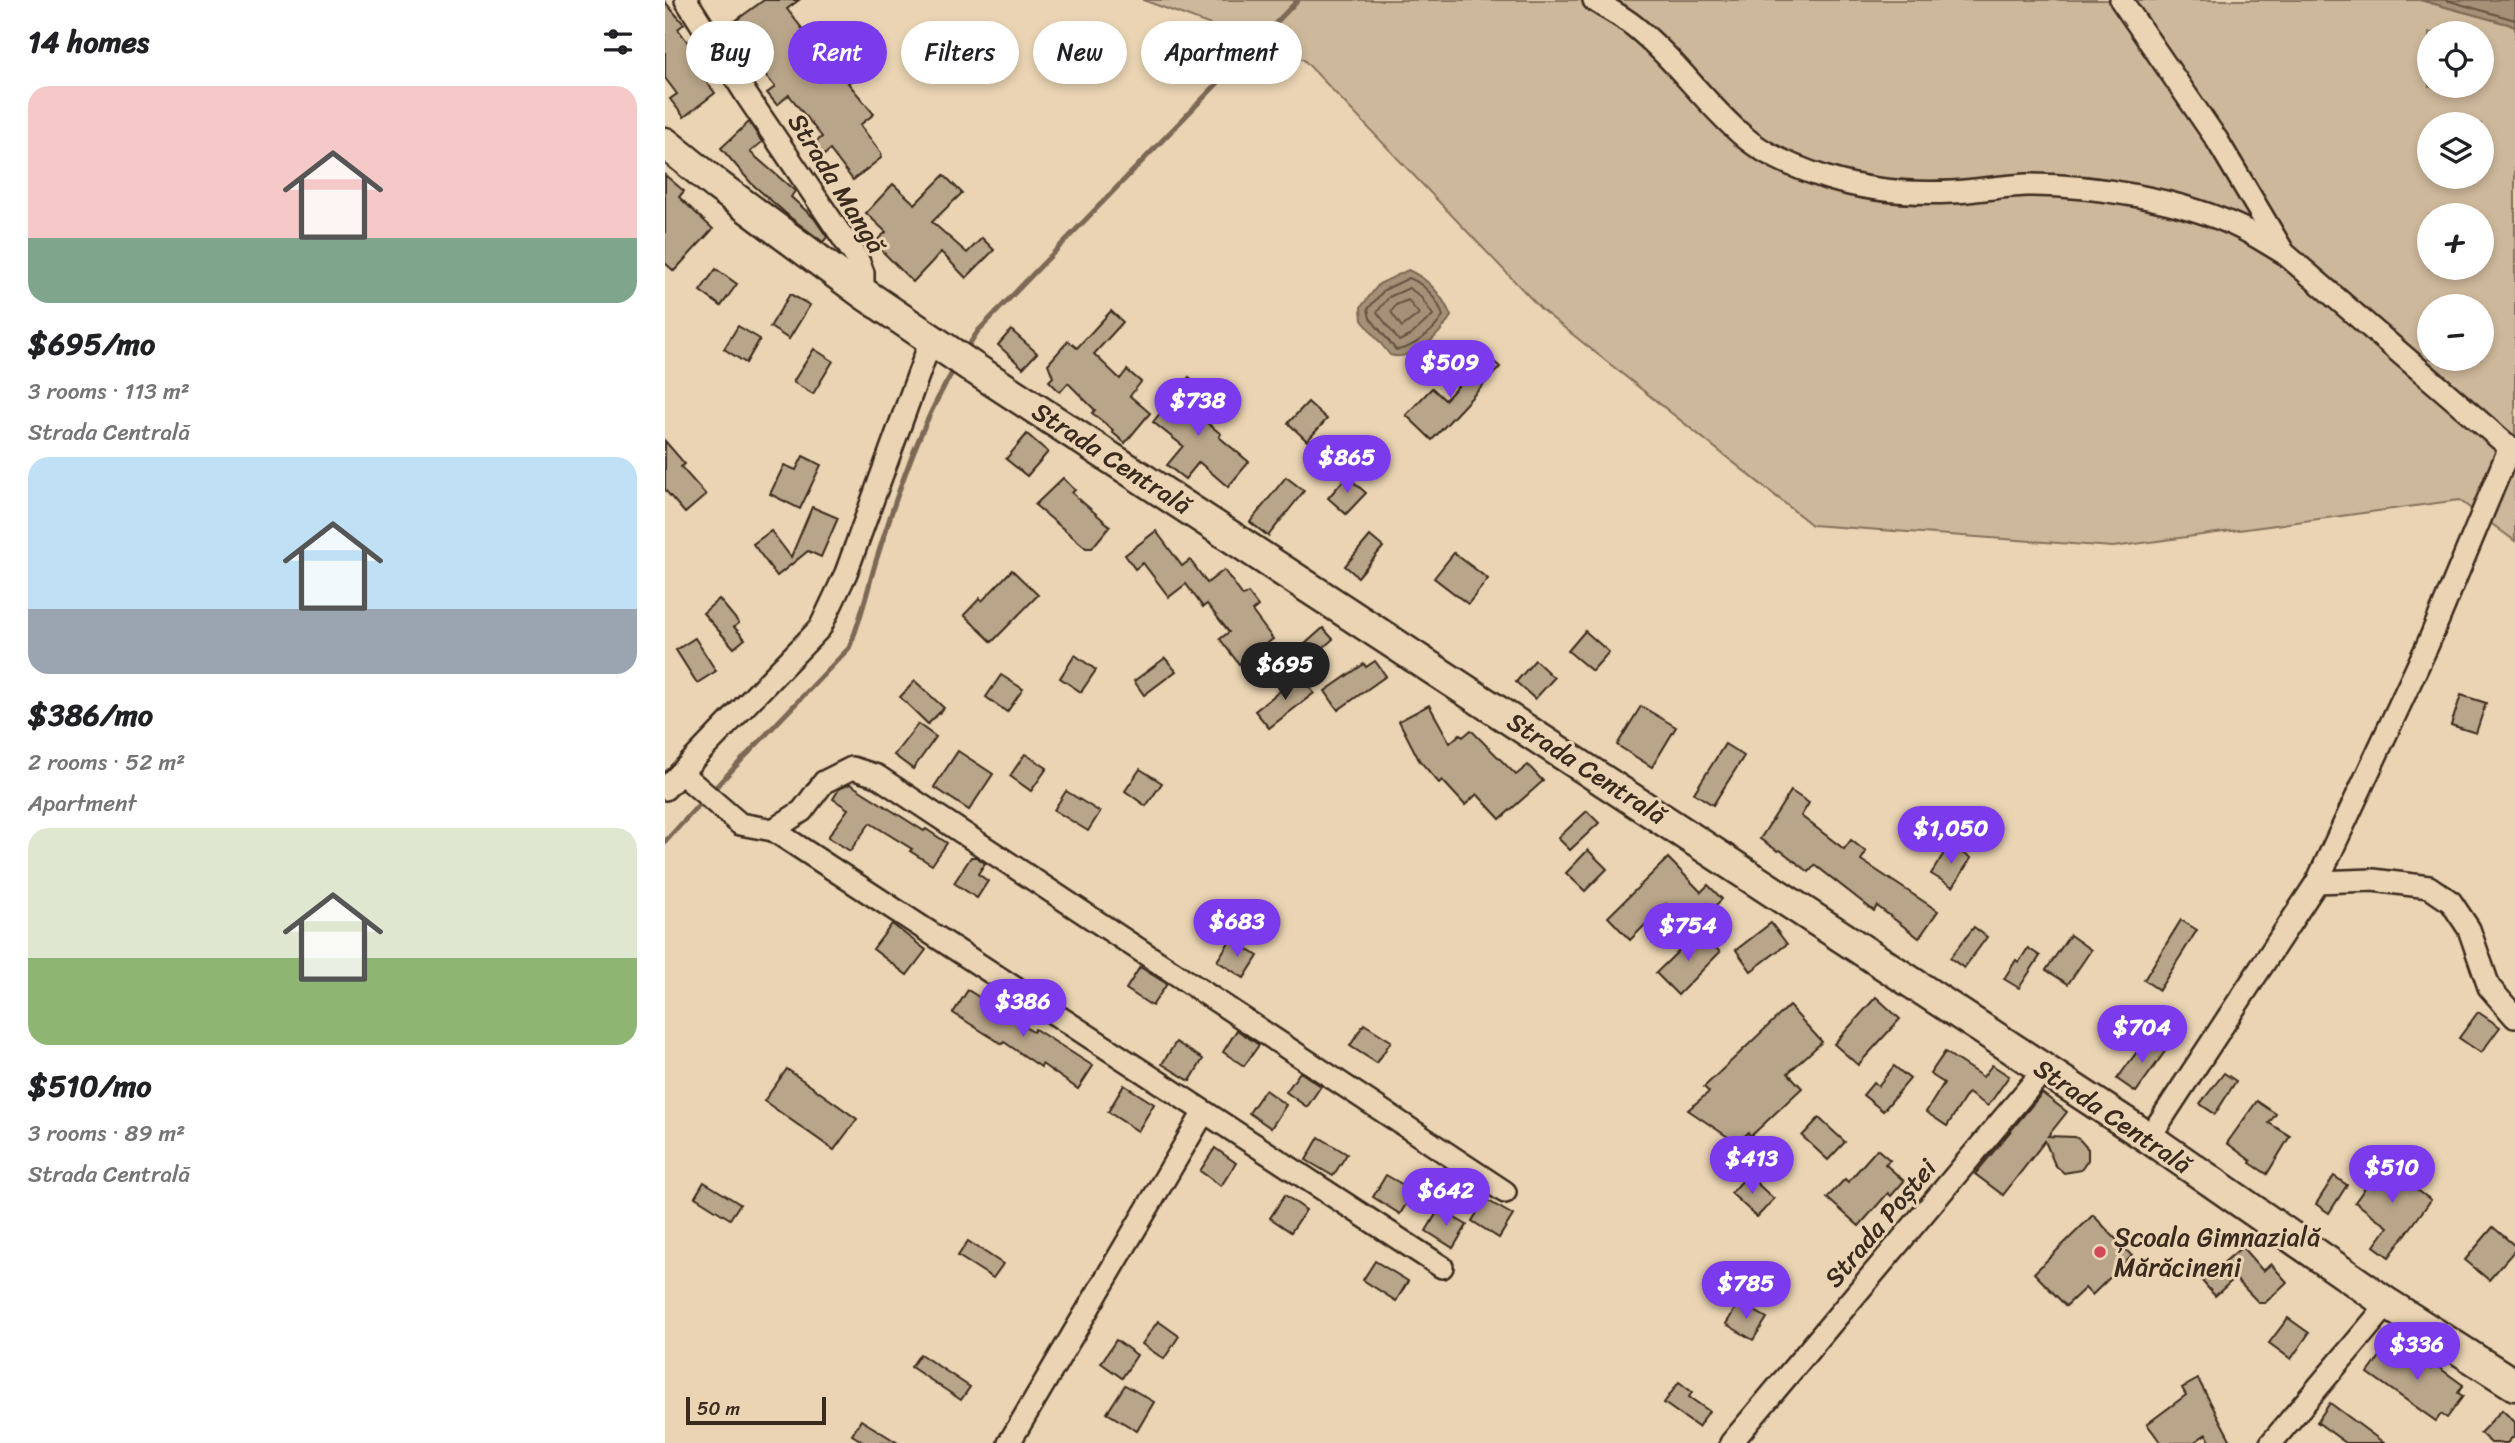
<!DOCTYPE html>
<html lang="en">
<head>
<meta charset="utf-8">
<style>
	:root { --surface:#fff; --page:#f2f2f2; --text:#202124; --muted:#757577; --accent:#7c3aed }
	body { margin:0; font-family:Sriracha,sans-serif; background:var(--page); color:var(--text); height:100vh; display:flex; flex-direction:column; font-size:26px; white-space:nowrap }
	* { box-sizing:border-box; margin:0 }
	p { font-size:23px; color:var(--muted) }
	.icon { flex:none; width:38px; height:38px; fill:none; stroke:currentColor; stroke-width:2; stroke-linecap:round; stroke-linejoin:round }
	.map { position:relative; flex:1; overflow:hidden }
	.side { display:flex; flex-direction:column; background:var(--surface); width:665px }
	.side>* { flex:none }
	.banner { position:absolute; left:21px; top:21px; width:665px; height:63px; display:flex; gap:14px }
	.fabs { position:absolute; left:1752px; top:21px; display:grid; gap:14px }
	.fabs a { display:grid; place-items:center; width:77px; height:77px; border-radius:50%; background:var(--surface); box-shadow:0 4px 10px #0003; font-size:35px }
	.scale { position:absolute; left:21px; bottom:18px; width:140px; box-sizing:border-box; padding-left:7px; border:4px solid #3b2a1e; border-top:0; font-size:19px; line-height:24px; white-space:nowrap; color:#3b2a1e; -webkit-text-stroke:5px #ead4b3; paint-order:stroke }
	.price { position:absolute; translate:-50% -60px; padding:0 16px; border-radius:24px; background:var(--accent); color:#fff; font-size:23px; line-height:46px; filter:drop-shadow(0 2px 4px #0008) }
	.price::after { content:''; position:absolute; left:50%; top:42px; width:21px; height:16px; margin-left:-10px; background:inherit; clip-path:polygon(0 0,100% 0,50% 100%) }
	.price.active { background:#222; color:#fff }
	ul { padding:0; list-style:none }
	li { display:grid; align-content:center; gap:14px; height:371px; padding:0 28px }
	li span { display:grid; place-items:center; height:217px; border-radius:21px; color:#555 }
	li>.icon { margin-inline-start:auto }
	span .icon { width:126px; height:126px; fill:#fffc; stroke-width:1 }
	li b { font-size:30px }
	h2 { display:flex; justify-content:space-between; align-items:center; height:84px; padding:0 28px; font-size:30px }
	.pill { padding:0 24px; border-radius:32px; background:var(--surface); box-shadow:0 4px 10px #0003; font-size:24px; line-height:63px }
	.pill.active { background:var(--accent); color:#fff }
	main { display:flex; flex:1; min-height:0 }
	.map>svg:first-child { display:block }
	.green { fill:#ceb89b; stroke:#84715c; stroke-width:2; fill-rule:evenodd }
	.water { fill:#a69178; stroke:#7b6854; stroke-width:2 }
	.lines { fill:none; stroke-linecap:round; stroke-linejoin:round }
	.shore { stroke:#665342; stroke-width:2 }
	.stream { stroke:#7b6854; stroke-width:5 }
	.building { fill:#b9a589; stroke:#3b2a1e; stroke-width:2 }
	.minor-casing { stroke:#3b2a1e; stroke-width:26 }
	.secondary-casing { stroke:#3b2a1e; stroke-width:35 }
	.minor { stroke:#ead4b3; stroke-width:21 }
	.secondary { stroke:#ead4b3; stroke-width:30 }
	.poi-dot { fill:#d1495b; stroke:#ead4b3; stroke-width:2.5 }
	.labels { text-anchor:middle; stroke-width:6; stroke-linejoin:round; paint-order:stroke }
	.street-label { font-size:26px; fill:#3b2a1e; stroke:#ead4b3 }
	.poi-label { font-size:26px; fill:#3b2a1e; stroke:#ead4b3; text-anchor:start }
</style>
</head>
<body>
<main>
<section class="side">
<h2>14 homes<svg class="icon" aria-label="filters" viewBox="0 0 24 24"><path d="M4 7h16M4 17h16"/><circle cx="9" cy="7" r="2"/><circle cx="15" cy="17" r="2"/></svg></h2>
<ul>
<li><span style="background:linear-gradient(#f6c9c9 70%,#7fa58c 0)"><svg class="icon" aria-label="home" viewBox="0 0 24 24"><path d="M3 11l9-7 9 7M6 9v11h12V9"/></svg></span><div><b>$695/mo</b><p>3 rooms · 113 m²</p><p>Strada Centrală</p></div></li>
<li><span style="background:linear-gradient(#bfe0f5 70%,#9aa5b1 0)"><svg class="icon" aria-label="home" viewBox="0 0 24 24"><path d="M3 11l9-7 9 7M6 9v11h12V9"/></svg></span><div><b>$386/mo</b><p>2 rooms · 52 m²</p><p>Apartment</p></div></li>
<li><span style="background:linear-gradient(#dfe7d0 60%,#8fb573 0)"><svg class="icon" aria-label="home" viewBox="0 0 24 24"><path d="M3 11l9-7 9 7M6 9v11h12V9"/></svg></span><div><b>$510/mo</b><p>3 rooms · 89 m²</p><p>Strada Centrală</p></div></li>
</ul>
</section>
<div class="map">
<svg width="1850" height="1443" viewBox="0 0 1850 1443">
	<rect width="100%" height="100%" fill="#ead4b3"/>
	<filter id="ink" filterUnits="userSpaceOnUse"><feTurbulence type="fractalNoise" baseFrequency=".0143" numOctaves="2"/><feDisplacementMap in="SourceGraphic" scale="14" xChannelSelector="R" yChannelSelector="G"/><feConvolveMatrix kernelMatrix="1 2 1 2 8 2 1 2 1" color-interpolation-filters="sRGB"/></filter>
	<g filter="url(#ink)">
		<path class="green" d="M478 0H1755L1843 24 1850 27V541L1794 500 1448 547 1147 525 877 310 638 59ZM1764 33H1816V86H1764ZM1764 124H1816V177H1764ZM1764 215H1816V268H1764ZM1764 306H1816V359H1764Z"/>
		<g class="water">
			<polygon points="1755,0 1850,0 1850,27 1843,24"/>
			<path d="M743 270C764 279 777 295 786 316 775 335 749 362 725 355L697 320 696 307 714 284Z"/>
		</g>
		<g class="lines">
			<g class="shore">
				<polyline points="1781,0 1850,20"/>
				<path d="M744 278C760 284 773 300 778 316 770 330 748 349 731 350L705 318 703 309 719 290Z"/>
				<polygon points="744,288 755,296 768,315 746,335 734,341 712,312 724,297"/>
				<polygon points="743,300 754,314 737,327 726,312 731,305"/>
			</g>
			<g class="stream">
				<polyline points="300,351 313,331 633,0"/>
				<path d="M45 793 184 648C196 620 202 591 211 561 231 497 254 426 290 368"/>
				<polyline points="0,842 38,800"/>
			</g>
		</g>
		<g class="building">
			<polygon points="99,0 134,0 122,9 167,67 172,63 186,81 183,83 209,114 195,125 216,153 216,158 188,180 165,150 158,156 148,144 157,137 124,95 112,105 102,93 110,87 92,64 95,61 66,24"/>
			<polygon points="0,2 19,24 13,29 34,58 27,63 50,93 19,117 5,99 12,94 0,78"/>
			<polygon points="84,122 97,142 85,152 130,191 126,197 149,218 162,237 158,242 126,218 86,183 56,148"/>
			<polygon points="0,175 19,191 14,197 48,229 9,271 0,263"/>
			<polygon points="279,175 297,193 267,222 302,253 317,238 329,250 301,278 276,252 248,282 209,243 221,232 201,213 228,184 250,204"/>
			<polygon points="51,269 72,284 56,306 35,291"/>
			<polygon points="125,294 145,305 124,339 105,327"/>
			<polygon points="446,311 458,322 429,354 455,379 462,370 476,382 465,396 485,413 460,443 447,432 448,430 427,413 430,410 403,383 395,392 384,381 388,377 383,364 403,341 412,348"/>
			<polygon points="73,326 95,339 81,363 59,349"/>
			<polygon points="346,330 372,353 358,368 333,345"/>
			<polygon points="149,349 168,361 148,394 128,382"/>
			<polygon points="822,355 835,367 767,440 741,415 767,388 780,400"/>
			<polygon points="524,377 541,391 526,410 556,434 554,437 584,462 563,487 534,462 520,479 502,465 518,446 488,422"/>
			<polygon points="643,402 662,419 642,441 623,423"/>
			<polygon points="362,434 383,452 362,476 341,459"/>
			<polygon points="0,441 20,464 16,467 41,495 20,513 0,490"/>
			<polygon points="138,456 156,465 135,509 105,494 119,465 131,470"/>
			<polygon points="682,476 701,493 681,514 663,498"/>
			<polygon points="621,477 639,491 603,536 585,522"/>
			<polygon points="398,478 410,490 407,493 445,526 427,548 421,548 370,505"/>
			<polygon points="147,507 173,518 156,557 143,551 112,576 88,544 106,531 126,557"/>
			<polygon points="491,531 517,566 525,560 542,583 559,570 578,596 583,593 593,606 587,611 608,639 574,664 555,639 564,632 542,604 538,607 521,584 504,597 478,563 470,569 460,555"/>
			<polygon points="705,536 718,547 693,577 680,566"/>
			<polygon points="789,553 823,579 803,604 769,578"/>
			<polygon points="347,570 373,595 327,642 299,615 315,598 317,601"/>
			<polygon points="54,599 74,623 69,627 80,639 69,648 38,613"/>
			<polygon points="658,628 668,639 623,679 613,668"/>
			<polygon points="920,631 944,652 927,671 903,651"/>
			<polygon points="30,638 51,671 32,683 11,650"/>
			<polygon points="410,655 431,670 416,692 395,678"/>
			<polygon points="500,658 511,671 479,695 469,681"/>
			<polygon points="870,660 889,678 870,699 851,682"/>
			<polygon points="710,661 721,676 673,710 660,691 699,664 701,667"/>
			<polygon points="336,675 358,689 342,712 321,697"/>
			<polygon points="635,675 649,693 604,728 590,711"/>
			<polygon points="250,681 279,708 263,724 235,697"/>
			<polygon points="1796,695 1821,703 1811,733 1786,725"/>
			<polygon points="764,705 785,743 795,734 798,737 806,730 851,775 863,765 878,781 835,819 812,794 800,805 777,780 774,783 754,760 734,721"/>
			<polygon points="976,706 1011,727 987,767 952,745"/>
			<polygon points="253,724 271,737 248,769 229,755"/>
			<polygon points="1060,744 1079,756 1048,805 1029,793"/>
			<polygon points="293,751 328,774 304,810 269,787"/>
			<polygon points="360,754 382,768 366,791 345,776"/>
			<polygon points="475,769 497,783 481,806 460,791"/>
			<polygon points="185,784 259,831 261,829 282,843 267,865 245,851 247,849 205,823 185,851 163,837 183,809 168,799 174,789"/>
			<polygon points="401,791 435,812 423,831 389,810"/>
			<polygon points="1126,791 1144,803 1136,816 1179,849 1186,840 1201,852 1196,860 1273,911 1254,938 1212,906 1209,911 1150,865 1144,872 1115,850 1113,851 1095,839"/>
			<polygon points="922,811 934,823 905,850 893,838"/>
			<polygon points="1284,845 1306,858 1288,887 1266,874"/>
			<polygon points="923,850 942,869 920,891 901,873"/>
			<polygon points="306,857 311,857 320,863 313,874 323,881 312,898 289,883"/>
			<polygon points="1003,858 1036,892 1043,885 1057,899 1029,929 1001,904 965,940 943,917"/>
			<polygon points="1516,920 1532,930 1494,990 1479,980"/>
			<polygon points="1106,923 1122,944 1086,971 1071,950"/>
			<polygon points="227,924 261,950 242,975 208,949"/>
			<polygon points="1309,927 1322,937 1299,968 1285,958"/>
			<polygon points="1034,931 1055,952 1013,995 991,973"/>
			<polygon points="1405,935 1426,950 1403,984 1381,970"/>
			<polygon points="566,939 593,956 579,978 552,961"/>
			<polygon points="1363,948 1375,956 1354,988 1339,979 1351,960 1354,962"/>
			<polygon points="475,967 502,984 487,1006 461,989"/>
			<polygon points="303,990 368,1032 370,1029 428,1066 413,1089 377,1064 376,1067 339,1042 337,1044 288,1013"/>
			<polygon points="1211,997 1235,1019 1193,1065 1169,1044"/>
			<polygon points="1124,1006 1157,1042 1123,1073 1137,1088 1086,1136 1083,1133 1072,1143 1023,1110 1044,1092 1039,1087"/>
			<polygon points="1813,1012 1835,1027 1816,1053 1794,1038"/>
			<polygon points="699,1024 726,1041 712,1063 685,1046"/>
			<polygon points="572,1030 594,1045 579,1066 558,1052"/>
			<polygon points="1483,1037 1501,1050 1471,1092 1452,1079"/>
			<polygon points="511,1042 538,1059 525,1081 497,1064"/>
			<polygon points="1280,1052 1318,1077 1327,1065 1344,1076 1323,1106 1303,1093 1282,1126 1261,1112 1279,1083 1265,1074"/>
			<polygon points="1229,1066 1245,1079 1218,1111 1198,1095 1209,1082 1213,1086"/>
			<polygon points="122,1069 192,1119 169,1150 99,1101"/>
			<polygon points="635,1072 656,1086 642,1107 621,1092"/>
			<polygon points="1559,1073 1571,1081 1550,1114 1535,1104"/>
			<polygon points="459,1085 489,1104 473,1131 443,1112"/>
			<polygon points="600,1090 621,1105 606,1128 584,1113"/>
			<polygon points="1377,1093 1402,1112 1383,1136 1410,1137 1415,1140 1423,1149 1423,1160 1416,1170 1399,1173 1390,1165 1380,1141 1338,1195 1310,1174"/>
			<polygon points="1592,1101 1611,1114 1604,1123 1625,1136 1602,1174 1585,1163 1586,1161 1562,1143"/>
			<polygon points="1154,1118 1180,1142 1163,1160 1137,1136"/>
			<polygon points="654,1137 682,1154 668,1176 641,1160"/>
			<polygon points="550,1148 571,1163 556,1186 535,1171"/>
			<polygon points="1212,1149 1225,1160 1220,1164 1239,1181 1226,1196 1223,1193 1194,1226 1162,1198 1180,1179 1183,1182"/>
			<polygon points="1720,1160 1739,1173 1736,1178 1766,1200 1724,1257 1709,1246 1723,1227 1690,1202"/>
			<polygon points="721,1175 749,1191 735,1214 708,1197"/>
			<polygon points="1083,1175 1109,1199 1092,1217 1066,1193"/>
			<polygon points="1669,1176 1682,1185 1664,1213 1651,1204"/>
			<polygon points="39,1182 75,1204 65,1219 30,1197"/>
			<polygon points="620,1195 641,1210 626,1232 605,1218"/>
			<polygon points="820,1199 848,1215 834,1238 807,1221"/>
			<polygon points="774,1209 802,1225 788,1248 761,1231"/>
			<polygon points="1428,1215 1467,1256 1427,1295 1420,1288 1401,1306 1369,1273"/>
			<polygon points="1828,1227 1850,1246 1850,1250 1824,1280 1800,1260"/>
			<polygon points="303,1241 338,1264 328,1278 293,1256"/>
			<polygon points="1577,1247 1598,1271 1606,1264 1622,1282 1600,1303 1594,1303 1570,1278 1550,1296 1537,1281"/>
			<polygon points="710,1261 743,1281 731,1301 698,1280"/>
			<polygon points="1074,1302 1102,1318 1088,1340 1061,1324"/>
			<polygon points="1623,1318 1644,1333 1626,1359 1604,1343"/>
			<polygon points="493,1321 514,1336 499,1359 477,1344"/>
			<polygon points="451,1340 472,1355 457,1378 436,1363"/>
			<polygon points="1727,1340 1766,1369 1769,1364 1798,1385 1793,1393 1798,1396 1782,1418 1776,1414 1771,1421 1703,1373"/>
			<polygon points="255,1354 305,1387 296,1400 246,1367"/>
			<polygon points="1533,1379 1567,1443 1546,1443 1541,1434 1528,1443 1496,1443 1482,1424 1521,1395 1517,1388"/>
			<polygon points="1014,1382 1027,1392 1024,1397 1044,1411 1033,1427 999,1403"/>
			<polygon points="460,1385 489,1402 472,1431 442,1413"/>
			<polygon points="1665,1403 1719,1443 1681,1443 1652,1422"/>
			<polygon points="1837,1410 1850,1422 1850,1435 1842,1443 1826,1443 1815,1433"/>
			<polygon points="196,1420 233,1443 200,1443 187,1435"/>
		</g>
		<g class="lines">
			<g class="minor-casing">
				<g id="minor">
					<polyline points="21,0 82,96 193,260 198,273 198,293"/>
					<path d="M929 0C942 9 957 16 969 26 1009 58 1039 102 1077 135 1099 155 1134 169 1162 178 1204 191 1244 194 1287 192 1312 191 1336 186 1361 185 1425 184 1520 200 1578 229 1592 236 1605 245 1619 253"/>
					<polyline points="1456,0 1552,140 1619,253 1850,452"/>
					<polyline points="16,773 75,824 108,830 137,811 159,782 187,768 212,776 840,1192"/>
					<polyline points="0,789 155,628 181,573 266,340"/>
					<polyline points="108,830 777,1267"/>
					<polyline points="1652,882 1708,880 1764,887 1786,902 1804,929 1824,987 1850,1017"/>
					<polyline points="1484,1138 1652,882 1763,644 1845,447"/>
					<polyline points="344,1443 539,1112"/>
					<polyline points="1066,1443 1379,1070"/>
					<polyline points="1606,1443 1723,1304"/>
				</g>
			</g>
			<g class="secondary-casing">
				<polyline id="secondary" points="0,143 52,185 198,293 307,367 1484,1138 1723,1304 1850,1385"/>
			</g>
			<use href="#minor" class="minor"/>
			<use href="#secondary" class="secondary"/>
		</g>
	</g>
	<circle class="poi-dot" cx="1435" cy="1252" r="7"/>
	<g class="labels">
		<g class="street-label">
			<text transform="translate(172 183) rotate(58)" y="9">Strada Mangă</text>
			<text transform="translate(447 458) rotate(33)" y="9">Strada Centrală</text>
			<text transform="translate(922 768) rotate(33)" y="9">Strada Centrală</text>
			<text transform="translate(1448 1116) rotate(34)" y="9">Strada Centrală</text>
			<text transform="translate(1215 1223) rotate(-50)" y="9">Strada Poștei</text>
		</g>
		<g class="poi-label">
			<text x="1449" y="1246">Școala Gimnazială<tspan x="1449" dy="30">Mărăcineni</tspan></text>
		</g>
	</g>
</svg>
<div class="fabs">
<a><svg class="icon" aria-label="locate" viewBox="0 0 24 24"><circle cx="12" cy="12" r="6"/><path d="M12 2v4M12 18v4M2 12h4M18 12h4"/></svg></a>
<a><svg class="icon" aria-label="layers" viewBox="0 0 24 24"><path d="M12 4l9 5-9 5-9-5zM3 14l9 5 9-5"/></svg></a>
<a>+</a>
<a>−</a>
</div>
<div class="scale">50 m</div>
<b class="price" style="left:785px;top:400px">$509</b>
<b class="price" style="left:533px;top:438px">$738</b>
<b class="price" style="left:682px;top:495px">$865</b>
<b class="price active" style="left:620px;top:702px">$695</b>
<b class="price" style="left:1286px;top:866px">$1,050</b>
<b class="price" style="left:572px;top:959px">$683</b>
<b class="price" style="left:1023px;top:963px">$754</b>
<b class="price" style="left:358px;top:1039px">$386</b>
<b class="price" style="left:1477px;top:1065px">$704</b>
<b class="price" style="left:1087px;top:1196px">$413</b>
<b class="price" style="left:1727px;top:1205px">$510</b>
<b class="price" style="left:781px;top:1228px">$642</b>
<b class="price" style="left:1081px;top:1321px">$785</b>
<b class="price" style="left:1752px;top:1382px">$336</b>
<div class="banner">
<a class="pill">Buy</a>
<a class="pill active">Rent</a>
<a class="pill">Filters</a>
<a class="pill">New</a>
<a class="pill">Apartment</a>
</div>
</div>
</main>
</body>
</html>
